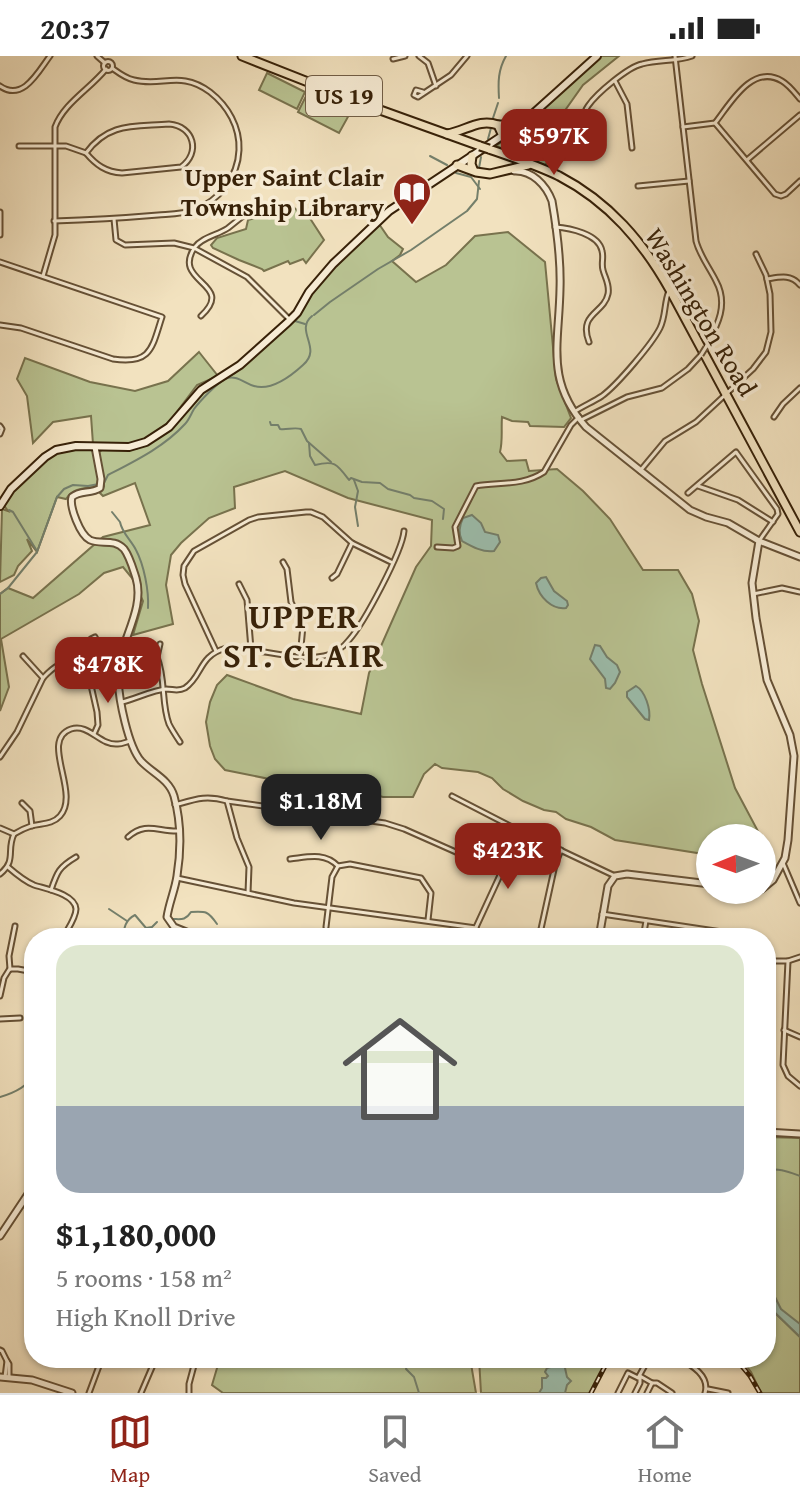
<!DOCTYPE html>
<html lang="en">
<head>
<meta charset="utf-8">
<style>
	:root { --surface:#fff; --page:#f2f2f2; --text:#222; --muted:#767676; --line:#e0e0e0; --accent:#8f2418 }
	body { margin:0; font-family:"Gentium Book Plus",serif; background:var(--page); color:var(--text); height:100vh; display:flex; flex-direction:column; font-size:30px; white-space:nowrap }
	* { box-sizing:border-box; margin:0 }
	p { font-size:26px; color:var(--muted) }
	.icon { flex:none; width:44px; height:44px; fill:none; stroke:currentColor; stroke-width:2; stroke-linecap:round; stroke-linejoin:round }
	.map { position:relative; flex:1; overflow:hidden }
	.drawer { position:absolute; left:24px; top:872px; width:752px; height:440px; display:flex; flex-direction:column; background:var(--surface); border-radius:32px; box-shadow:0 2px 6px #0004 }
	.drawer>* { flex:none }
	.needle { width:52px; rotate:269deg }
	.tools { position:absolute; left:696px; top:768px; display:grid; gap:16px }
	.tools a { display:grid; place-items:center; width:80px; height:80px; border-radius:50%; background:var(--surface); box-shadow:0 2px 6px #0004; font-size:40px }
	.price { position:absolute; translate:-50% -68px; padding:0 18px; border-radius:16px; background:var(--accent); color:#fff; font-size:26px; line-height:52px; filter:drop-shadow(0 2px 4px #0008) }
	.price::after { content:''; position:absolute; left:50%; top:48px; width:24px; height:18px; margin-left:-12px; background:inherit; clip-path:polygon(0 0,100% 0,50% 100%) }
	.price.current { background:#222; color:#fff }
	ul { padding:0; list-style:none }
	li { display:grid; align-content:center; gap:16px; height:424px; padding:0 32px }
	li span { display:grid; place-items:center; height:248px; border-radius:24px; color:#555 }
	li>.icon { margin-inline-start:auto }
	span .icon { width:144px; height:144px; fill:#fffc; stroke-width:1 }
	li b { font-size:34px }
	.status { display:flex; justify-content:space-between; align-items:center; height:56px; padding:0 40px; background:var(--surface); direction:ltr }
	.status svg { height:22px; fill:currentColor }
	.tab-bar { display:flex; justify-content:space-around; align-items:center; height:112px; border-top:2px solid var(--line); background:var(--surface); font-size:22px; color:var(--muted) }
	.tab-bar a { display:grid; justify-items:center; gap:4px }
	.tab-bar .current { color:var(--accent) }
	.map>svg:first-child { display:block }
	.green { fill:#b9c392; stroke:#78724d; stroke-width:2 }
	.water { fill:#9cbead; stroke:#747f6b; stroke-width:2 }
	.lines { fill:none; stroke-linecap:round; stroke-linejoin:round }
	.stream { stroke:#747f6b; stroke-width:2 }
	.minor-casing { stroke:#665136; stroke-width:7 }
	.tertiary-casing { stroke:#665136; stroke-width:9 }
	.secondary-casing { stroke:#372108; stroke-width:10 }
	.primary-casing { stroke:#372108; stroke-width:11 }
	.minor { stroke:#f7ecd5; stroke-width:3 }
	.tertiary { stroke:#f7ecd5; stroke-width:5 }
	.secondary { stroke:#f7ecd5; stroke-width:6 }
	.primary { stroke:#f2e2bf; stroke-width:7 }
	.rail-casing { stroke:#372108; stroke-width:5 }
	.rail { stroke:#f7ecd5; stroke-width:2; stroke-dasharray:6; stroke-linecap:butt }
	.minor-bridge-casing { stroke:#665136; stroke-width:7; stroke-linecap:butt }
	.primary-bridge-casing { stroke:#372108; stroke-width:11; stroke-linecap:butt }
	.minor-bridge { stroke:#f7ecd5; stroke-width:3 }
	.primary-bridge { stroke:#f2e2bf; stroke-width:7 }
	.labels { text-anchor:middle; stroke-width:7; stroke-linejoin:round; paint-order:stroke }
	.shield { fill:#f7ecd5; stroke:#715e46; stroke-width:2 }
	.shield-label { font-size:24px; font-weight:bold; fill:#372108 }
	.poi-label { font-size:26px; font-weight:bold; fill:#372108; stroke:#f7ecd5; text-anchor:end }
	.street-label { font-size:26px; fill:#372108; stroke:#f7ecd5 }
	.district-label { font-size:34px; font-weight:bold; letter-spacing:2px; fill:#372108; stroke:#f7ecd5 }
</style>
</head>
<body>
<div class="status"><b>20:37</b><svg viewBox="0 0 49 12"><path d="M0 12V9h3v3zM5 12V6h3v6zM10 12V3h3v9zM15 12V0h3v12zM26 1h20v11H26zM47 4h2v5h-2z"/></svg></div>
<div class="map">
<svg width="800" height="1337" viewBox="0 0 800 1337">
	<rect width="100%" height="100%" fill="#f2e2bf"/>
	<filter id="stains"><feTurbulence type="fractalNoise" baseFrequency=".0025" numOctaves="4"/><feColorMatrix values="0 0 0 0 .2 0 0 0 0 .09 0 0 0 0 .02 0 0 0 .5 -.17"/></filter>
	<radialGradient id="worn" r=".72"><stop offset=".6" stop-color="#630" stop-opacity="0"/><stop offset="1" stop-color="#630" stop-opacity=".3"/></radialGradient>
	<g class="green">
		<polygon points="600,0 619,0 583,29 561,60 558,62 548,80 558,82 561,85 567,80 572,82 566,99 550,92 551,102 545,109 496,90 535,61 566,29"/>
		<polygon points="267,17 305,36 297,53 259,34"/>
		<polygon points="307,38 349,59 339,77 298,56"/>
		<polygon points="291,149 299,156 301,150 302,150 324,184 306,207 303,203 290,208 288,205 264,215 262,213 239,204 213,192 211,189 217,182 246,173 248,164 286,153 287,150"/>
		<path d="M379 168 388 181 403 193 400 199 392 205 416 226 446 209 475 180 508 176 545 206 556 323 571 362 564 371 530 370 528 366 512 365 502 361C501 374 503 383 500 396L507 405 526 404 529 415 557 413 583 435 610 463 643 514H678L692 538 699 565 693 594 702 628 735 732 760 779 759 782H710V799L615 784 591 771 566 763 556 756 544 754 523 745 503 733 492 722 478 716 442 712 435 708 424 718 413 741H383L352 733 294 728 225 714 215 703 210 690 206 666 210 646 217 629 227 619 293 643 361 658 369 617 416 511 431 490 432 464 348 442 285 415 234 431 235 452 209 462 181 487 171 499 166 529 173 568 133 579 143 545 132 522 123 511 104 517 79 538 1 583 9 631 0 655V538L8 532 33 542 103 481 150 469 135 427 103 440 100 437 104 430 99 396 104 393H136L156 383 178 365 195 344 210 330 235 317 298 260 311 239 329 216Z"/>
		<polygon points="199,296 218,320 197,329 170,365 150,381 131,388 93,388 91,360 53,366 33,387 27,340 17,323 25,302 90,326 135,335 168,325"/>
		<path d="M69 392H89L94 395 100 423 96 431C84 432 73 432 66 443L57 441 37 496 27 483 32 495 18 510 14 519 0 526 2 453 8 455 3 448C12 433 41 403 56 396 60 394 65 394 69 392Z"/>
		<polygon points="766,1081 800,1082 800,1276 766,1246"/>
		<polygon points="766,1248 800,1281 800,1337 761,1337 751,1316 740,1302 766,1302"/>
		<polygon points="220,1302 470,1302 476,1337 223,1337 212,1329"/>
		<polygon points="479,1302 608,1302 591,1337 481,1337"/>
	</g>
	<g class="water">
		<path d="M472 459 481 467 485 476 498 479 500 486 494 495C483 497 471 490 462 485 458 477 459 470 463 462Z"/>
		<path d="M546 521 554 535 567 545 568 549 566 552C552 554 539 541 536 527L541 522Z"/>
		<polygon points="595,589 600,590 607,601 617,609 620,616 615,627 610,633 606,632 605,623 590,603"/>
		<path d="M636 630C645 635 651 653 649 664L645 663 627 641V636Z"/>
		<polygon points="766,1234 775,1241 781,1253 800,1268 800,1281 766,1248"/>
		<polygon points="553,1302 570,1302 572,1304 565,1312 567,1321 571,1325 567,1329 565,1337 539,1337 542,1332 542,1322 546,1322 548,1320 545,1316 547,1312 551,1311"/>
	</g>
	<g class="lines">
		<g class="stream">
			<path d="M499 42C498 26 498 14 506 0"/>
			<polyline points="493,62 498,47"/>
			<polyline points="513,80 518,85 518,91 531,99"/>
			<polyline points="518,82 536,80"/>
			<polyline points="488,83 491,72"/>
			<polyline points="430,100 447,109"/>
			<polyline points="479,112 481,101"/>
			<polyline points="456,117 471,121 480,133"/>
			<polyline points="314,259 330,246 378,213 411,194 467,155 477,143 479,125"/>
			<polyline points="295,265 305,268"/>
			<path d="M270 366 271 369H278L280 373C287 374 294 371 301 373L307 385 331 406"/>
			<path d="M309 387 310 400 315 409C335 404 337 408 349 424L351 422 362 426 380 427 388 433 410 439 414 442 432 445 444 453 443 463"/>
			<polyline points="354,424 358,435 355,451 358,470"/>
			<polyline points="9,454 13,456 37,495"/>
			<path d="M112 456 120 466C122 477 131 484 136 494 144 509 149 535 148 552"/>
			<path d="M0 538 8 532 37 496 57 441 64 433 73 429 88 430 104 427 108 419C135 405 164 391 185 368 189 364 191 358 194 353 200 345 217 327 225 323 236 318 244 327 254 330 271 335 291 320 303 309 323 292 294 275 312 260"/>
			<polyline points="109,853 127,865"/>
			<path d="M172 863C181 863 185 865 191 856 206 855 208 855 217 868"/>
			<path d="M123 882C124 872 125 864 135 859L146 872 152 871 157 866"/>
			<path d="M0 1041C14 1037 27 1031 34 1019"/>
			<path d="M766 1115C777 1111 789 1116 800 1120"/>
			<polyline points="405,1302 408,1305 406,1313 414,1321 419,1337"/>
		</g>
		<g class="minor-casing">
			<g id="minor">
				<polyline points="97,0 105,7"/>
				<polyline points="419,0 428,7 436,30"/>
				<path d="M675 0 696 185C700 200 709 211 716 225 729 249 717 270 706 291"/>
				<polyline points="393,3 405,0"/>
				<circle cx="108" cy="10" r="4.5"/>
				<polyline points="615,25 627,48 632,92"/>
				<path d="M0 30C23 46 38 16 50 0"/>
				<polyline points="423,36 416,34 414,39 418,41 451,19 467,0"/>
				<polyline points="715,67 775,138 781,140 786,138 800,125"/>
				<path d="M169 68C194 70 201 97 181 111L122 117C106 116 96 109 86 97 109 66 134 71 169 68Z"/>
				<path d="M683 71 715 67C730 48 752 7 782 25 789 29 795 37 800 43"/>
				<path d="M579 74C582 65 583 57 588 50 597 37 628 11 642 8 659 3 676 6 692 0"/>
				<polyline points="19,90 66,90 86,97"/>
				<polyline points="747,104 800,59"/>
				<polyline points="638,130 689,125"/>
				<polyline points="0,156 0,179"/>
				<polyline points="114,163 116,184 125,189 174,187 194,192 247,221 288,262"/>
				<path d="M54 165C89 164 123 162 158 159 170 158 183 158 194 154 219 145 238 121 239 94 240 71 228 50 210 36 181 14 162 31 134 24 125 22 119 17 112 12"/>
				<path d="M555 171C570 172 599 178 602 195 604 202 601 207 603 214 605 222 610 229 608 238 604 258 578 257 589 286"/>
				<path d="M0 206 162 261C152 291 152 309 113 303L21 272 0 269"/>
				<path d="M43 220 55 179V71C64 47 90 33 106 13"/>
				<path d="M767 223C780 221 791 218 800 229"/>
				<path d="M201 260C237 227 170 227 195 191 202 181 218 179 228 172 233 168 238 164 243 160"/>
				<path d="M574 356C583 350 593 346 602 340 617 329 652 288 660 272 666 260 664 246 669 235"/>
				<polyline points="774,361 783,348 800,332"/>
				<polyline points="581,364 627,341 662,332 688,313 701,299"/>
				<polyline points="0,370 2,373 0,378"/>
				<polyline points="640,415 665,385 696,366 753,313 766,296 771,276 770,238 766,219 756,198"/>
				<polyline points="698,430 738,444 773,466"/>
				<polyline points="688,437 736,396 777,453 778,458 759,485"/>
				<path d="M437 491 453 492 458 490 455 471 476 430C500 426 523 430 544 416L571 369 579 361"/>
				<polyline points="283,506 287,513 291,546 303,570 300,601"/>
				<polyline points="332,522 337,518 352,487"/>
				<polyline points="239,528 247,544 251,593"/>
				<polyline points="753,538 782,532 800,536"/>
				<path d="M160 588 157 601C166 623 161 647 169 668 172 674 176 680 180 686"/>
				<polyline points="216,595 185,528 183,519 184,510 194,495 249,464 258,461 306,456 311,456 323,461 352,487 391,506"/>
				<polyline points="23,600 43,622"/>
				<polyline points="81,606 90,592 91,583 95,581 98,587 91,589"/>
				<path d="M122 646C135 643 153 634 166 633 173 633 178 636 185 632 203 620 198 600 226 592 256 591 296 606 324 600 333 598 343 592 349 584 364 567 402 496 404 475"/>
				<path d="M0 701 17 676 43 622C54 610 64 603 81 606L88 616 97 656 98 669 94 678"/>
				<polyline points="452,740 520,775 613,819"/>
				<polyline points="227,745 237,782 249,811 248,837"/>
				<polyline points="22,747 30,755 32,770"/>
				<path d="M175 749C196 743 206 739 227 745L385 767 404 773 501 816"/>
				<polyline points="0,772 14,778"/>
				<path d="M128 781C146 765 158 776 179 775"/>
				<path d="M290 803C308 801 324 796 338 810"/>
				<polyline points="783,807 800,847"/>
				<path d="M8 811C16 818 24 825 34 829 46 833 75 838 76 853 76 862 67 874 63 882"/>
				<path d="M0 818C17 804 6 795 14 778 19 775 25 772 31 770 41 767 52 769 60 760 81 737 39 684 71 673 89 667 100 690 118 688 122 688 126 686 130 685"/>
				<polyline points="177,822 294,847 476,872"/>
				<path d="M51 834C57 816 59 811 76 801"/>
				<polyline points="602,858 722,876 735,882"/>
				<polyline points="326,871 332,821 338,810 350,808 421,822 431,837 428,864"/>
				<polyline points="471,882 520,776"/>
				<polyline points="539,882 555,809 561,794"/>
				<polyline points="643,882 646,865"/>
				<polyline points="766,905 788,905 800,901"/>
				<polyline points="788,905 783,1009 788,1020 800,1030"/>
				<polyline points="10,913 9,900 15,870"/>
				<polyline points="10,913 18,913 34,916"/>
				<polyline points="0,940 4,922 9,914"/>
				<polyline points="0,963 20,962"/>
				<polyline points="784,974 800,981"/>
				<polyline points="0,1294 2,1295 7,1305 5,1321"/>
				<polyline points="180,1302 195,1307"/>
				<path d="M678 1302C692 1309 710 1320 705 1337"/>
				<polyline points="7,1305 9,1308 9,1321"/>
				<polyline points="708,1333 728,1337"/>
				<polyline points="89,1337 102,1302"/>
				<polyline points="141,1337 156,1302"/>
				<polyline points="189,1337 189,1328 196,1302"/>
				<polyline points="618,1337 628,1317 638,1322 649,1302"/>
				<polyline points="635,1337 640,1327 640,1320 652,1327 657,1327 672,1337"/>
				<polyline points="647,1337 652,1327"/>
			</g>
		</g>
		<g class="tertiary-casing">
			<g id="tertiary">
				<path d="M514 115C532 114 546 129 552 145 557 174 561 205 560 233 559 288 545 325 586 371L690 454 706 461 728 467 759 485 800 501"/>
				<path d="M95 391 101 423 100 432C91 438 80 434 72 441 69 450 80 479 90 484 101 489 114 482 124 493 130 501 133 513 136 522 146 556 116 589 118 623 119 644 128 690 141 705 152 717 169 723 174 740 181 765 181 795 177 820 175 834 169 847 167 861L174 871 201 882"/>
				<polyline points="759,485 752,527 756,562 767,624 790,679 794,700 788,784 785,802 773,824 762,833"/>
				<polyline points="751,834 760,834"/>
				<polyline points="599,882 608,830 615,820 627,818 710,828"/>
				<polyline points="766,1076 800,1078"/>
				<polyline points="0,1180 34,1129"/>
				<polyline points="0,1321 32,1324 72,1337"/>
			</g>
		</g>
		<g class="secondary-casing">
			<polyline id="secondary" points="0,450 11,433 45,401 56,394 76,390 129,391 146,386 169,371 201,334 240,309 288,266 297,257 309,236 333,208 389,155 526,64 597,0"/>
		</g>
		<g class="primary-casing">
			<g id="primary">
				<polyline points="242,0 369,50 480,90"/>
				<polyline points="498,69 518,69"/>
				<path d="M447 78C466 75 479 62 498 69L503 80"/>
				<path d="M489 93C512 101 536 109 559 120 609 146 643 186 670 234L800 476"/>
				<polyline points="472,100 471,108 473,113"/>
				<polyline points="457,109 476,116 490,118 528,109"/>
			</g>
		</g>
		<use href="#minor" class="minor"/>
		<use href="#tertiary" class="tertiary"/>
		<use href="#secondary" class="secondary"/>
		<use href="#primary" class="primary"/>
		<g class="rail-casing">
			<g id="rail">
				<polyline points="735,1302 750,1320 760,1337"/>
				<polyline points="591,1337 605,1310 614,1302"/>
			</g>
		</g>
		<use href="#rail" class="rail"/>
		<g class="minor-bridge-casing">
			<polyline id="minor-bridge" points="701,299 706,291"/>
		</g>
		<g class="primary-bridge-casing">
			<polyline id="primary-bridge" points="480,90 489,93"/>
		</g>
		<use href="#minor-bridge" class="minor-bridge"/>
		<use href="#primary-bridge" class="primary-bridge"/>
	</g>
	<defs>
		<g id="library-pin" transform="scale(2)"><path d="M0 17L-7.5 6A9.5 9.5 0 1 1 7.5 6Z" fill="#8f2418" stroke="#f7ecd5"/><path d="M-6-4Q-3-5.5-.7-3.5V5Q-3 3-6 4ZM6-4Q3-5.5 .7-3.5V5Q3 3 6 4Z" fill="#fff"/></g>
	</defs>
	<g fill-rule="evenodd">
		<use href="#library-pin" x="412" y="136"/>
	</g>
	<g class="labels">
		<rect class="shield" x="306" y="20" width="76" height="40" rx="6"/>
		<g class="shield-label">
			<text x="344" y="48">US 19</text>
		</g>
		<g class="poi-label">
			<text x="384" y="130">Upper Saint Clair<tspan x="384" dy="30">Township Library</tspan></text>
		</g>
		<g class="street-label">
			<text transform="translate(701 256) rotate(59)" y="9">Washington Road</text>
		</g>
		<g class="district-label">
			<text x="304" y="572">UPPER<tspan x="304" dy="39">ST. CLAIR</tspan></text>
		</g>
	</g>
	<rect width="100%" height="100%" filter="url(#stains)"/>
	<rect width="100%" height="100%" fill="url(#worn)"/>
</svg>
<div class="tools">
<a><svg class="needle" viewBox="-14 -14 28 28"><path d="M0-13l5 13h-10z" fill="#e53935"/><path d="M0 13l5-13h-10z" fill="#767676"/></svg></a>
</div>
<b class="price" style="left:554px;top:121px">$597K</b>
<b class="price" style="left:108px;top:649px">$478K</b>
<b class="price current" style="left:321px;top:786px">$1.18M</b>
<b class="price" style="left:508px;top:835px">$423K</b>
<section class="drawer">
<ul>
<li><span style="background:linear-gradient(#dfe7d0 65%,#9aa5b1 0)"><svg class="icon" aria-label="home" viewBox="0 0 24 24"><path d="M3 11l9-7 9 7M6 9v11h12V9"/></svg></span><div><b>$1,180,000</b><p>5 rooms · 158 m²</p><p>High Knoll Drive</p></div></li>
</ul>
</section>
</div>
<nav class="tab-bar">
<a class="current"><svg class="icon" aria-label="map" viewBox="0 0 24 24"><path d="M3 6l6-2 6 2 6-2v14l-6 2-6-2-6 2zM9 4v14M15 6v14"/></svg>Map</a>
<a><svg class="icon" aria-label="saved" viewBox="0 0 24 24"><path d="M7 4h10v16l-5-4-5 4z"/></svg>Saved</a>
<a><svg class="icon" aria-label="home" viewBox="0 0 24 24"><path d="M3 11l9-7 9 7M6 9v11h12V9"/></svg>Home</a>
</nav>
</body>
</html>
